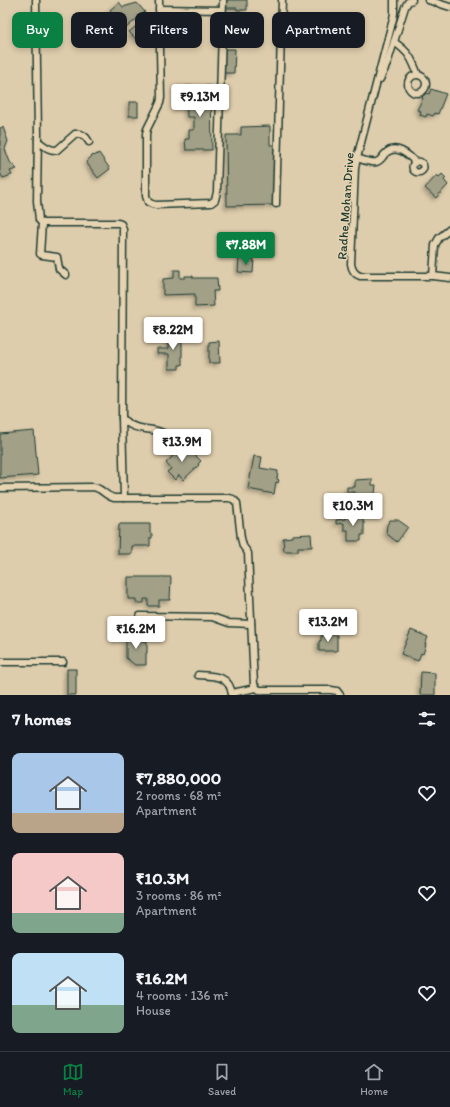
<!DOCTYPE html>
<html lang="en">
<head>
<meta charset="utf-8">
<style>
	:root { --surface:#171b24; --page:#242831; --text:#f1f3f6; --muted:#9ea1a6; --line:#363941; --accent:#0b8043 }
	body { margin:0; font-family:Itim,sans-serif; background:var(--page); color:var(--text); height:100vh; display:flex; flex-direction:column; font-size:15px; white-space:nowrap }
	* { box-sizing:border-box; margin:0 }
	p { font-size:13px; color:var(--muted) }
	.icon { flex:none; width:22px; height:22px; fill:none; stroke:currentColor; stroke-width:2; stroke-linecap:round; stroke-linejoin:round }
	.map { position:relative; height:695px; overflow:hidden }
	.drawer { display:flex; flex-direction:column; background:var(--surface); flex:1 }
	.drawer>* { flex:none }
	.hud { position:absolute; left:12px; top:12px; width:426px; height:36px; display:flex; gap:8px }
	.price { position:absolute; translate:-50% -34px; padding:0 9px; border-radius:4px; background:#fff; color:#222; font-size:13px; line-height:26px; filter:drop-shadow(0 1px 2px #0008) }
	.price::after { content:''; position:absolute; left:50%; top:24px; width:12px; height:9px; margin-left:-6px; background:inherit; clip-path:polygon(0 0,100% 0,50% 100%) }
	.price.selected { background:var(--accent); color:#fff }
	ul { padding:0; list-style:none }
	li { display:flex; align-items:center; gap:12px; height:100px; padding:0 12px }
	li span { display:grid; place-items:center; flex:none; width:112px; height:80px; border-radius:8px; color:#555 }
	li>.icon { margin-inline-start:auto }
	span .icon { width:48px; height:48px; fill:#fffc; stroke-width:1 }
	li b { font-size:17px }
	h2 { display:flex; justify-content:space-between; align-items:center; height:48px; padding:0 12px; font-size:17px }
	.chip { padding:0 14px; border-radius:8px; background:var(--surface); box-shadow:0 2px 6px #0003; font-size:14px; line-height:36px }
	.chip.selected { background:var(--accent); color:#fff }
	.tab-bar { display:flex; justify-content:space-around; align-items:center; height:56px; border-top:1px solid var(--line); background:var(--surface); font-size:11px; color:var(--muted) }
	.tab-bar a { display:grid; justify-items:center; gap:2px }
	.tab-bar .selected { color:var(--accent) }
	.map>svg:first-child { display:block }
	.building { fill:#a2a087; stroke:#1f3d34; filter:url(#shadow) }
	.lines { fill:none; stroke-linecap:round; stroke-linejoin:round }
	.minor-casing { stroke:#1f3d34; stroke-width:9 }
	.minor { stroke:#e6d3b1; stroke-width:6 }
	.labels { text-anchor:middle; stroke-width:3; stroke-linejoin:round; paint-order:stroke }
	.street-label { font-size:13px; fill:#1f3d34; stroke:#e6d3b1 }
</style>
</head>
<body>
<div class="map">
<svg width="450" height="695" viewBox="0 0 450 695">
	<defs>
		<filter id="shadow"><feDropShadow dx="-2.5" dy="2.5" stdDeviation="2" flood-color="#0004"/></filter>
	</defs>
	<rect width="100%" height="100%" fill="#decdac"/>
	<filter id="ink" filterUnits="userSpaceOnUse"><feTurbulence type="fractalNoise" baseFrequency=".025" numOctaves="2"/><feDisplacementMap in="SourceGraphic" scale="8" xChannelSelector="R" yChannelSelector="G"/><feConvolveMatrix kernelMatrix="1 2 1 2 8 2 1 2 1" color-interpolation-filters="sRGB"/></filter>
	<g filter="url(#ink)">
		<g class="building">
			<polygon points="226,0 247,0 247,10 237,10 237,8 226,8"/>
			<polygon points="119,2 123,7 137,3 145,12 126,28 110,10"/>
			<polygon points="343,21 355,22 353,38 341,36"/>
			<polygon points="141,22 149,31 138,41 129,32"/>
			<polygon points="222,49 235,49 234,73 222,73"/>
			<polygon points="186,86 211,86 212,150 186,150 185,139 189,139 189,130 194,130 194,117 187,117"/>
			<polygon points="431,89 446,94 438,114 435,113 433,116 427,114 426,117 420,115 421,111 417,110 423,98 422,98 424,92 429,94"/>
			<rect x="129" y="102" width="9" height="14"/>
			<polygon points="270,126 270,145 274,145 275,205 227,206 226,135 241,135 241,127"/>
			<polygon points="3,127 8,141 5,149 10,162 17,169 10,171 12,175 3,178 0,173 0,128"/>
			<polygon points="99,153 110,169 98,178 86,162 93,155 94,156"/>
			<polygon points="442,174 446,178 444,180 448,185 436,198 425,188 437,175 439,177"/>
			<polygon points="239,258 254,259 253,273 238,272"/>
			<polygon points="174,270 180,270 180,278 185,278 185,276 193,276 193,278 217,278 218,291 213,291 214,306 195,307 195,294 163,295 163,279 174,278"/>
			<polygon points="168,332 175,332 175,336 180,336 180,340 182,340 182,365 179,365 179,369 169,369 169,354 157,354 157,349 168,349"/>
			<polygon points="219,341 220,363 209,363 209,342"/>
			<polygon points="34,431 38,475 0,478 0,434"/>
			<polygon points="185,445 201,461 198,464 199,465 183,480 179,475 175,480 167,472 171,469 166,463 174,455 170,451 175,446 179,450"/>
			<polygon points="254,456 262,457 260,468 278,471 277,479 279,480 278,483 276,482 274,494 248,489"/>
			<polygon points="372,479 372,485 376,485 374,503 368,503 368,506 355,506 355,492 347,492 347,487 355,487 355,480"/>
			<polygon points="345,514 355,514 355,517 363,517 363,522 364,522 364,535 361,535 361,541 348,541 348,530 344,530 344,523 336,524 336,520 345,519"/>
			<polygon points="390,520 398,520 408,527 397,542 386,533 387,525"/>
			<polygon points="119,524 150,524 150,533 152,534 152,538 150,538 150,546 132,546 132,554 118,554"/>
			<polygon points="311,534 312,547 298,547 298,551 284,551 283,538 292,537 292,535"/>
			<polygon points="128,577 171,577 170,600 159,600 159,606 148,606 148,599 144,599 144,603 136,603 136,599 128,599"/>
			<polygon points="333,616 340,616 339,625 333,625"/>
			<polygon points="411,630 428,637 425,645 426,645 423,654 421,653 418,661 401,654"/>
			<polygon points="132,633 138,633 138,639 142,639 142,641 147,641 147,653 146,653 146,665 135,665 126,658 126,639 132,639"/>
			<polygon points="321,635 337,635 337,651 319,651 319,641 321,641"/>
			<rect x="67" y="669" width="9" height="26"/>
			<polygon points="421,672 435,673 435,695 420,695"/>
		</g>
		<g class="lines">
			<g class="minor-casing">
				<g id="minor">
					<polyline points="36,0 38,134 37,201 39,220 42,223 118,223 121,224 123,229 122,418 124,498"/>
					<polyline points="159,0 161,98 160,103 147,129 146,134 146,196 148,202 152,204 156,205 211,203 215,200 217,192 223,0"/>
					<path d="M394 0V13L393 19 357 158 355 168 351 264C352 270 354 274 360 276H433L450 278"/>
					<polyline points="428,0 450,7"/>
					<polyline points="159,9 222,10"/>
					<path d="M394 42C409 52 412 59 418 75"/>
					<circle cx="417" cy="84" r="9"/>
					<polyline points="380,79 387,64 405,7 408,2 412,0"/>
					<path d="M38 141C43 145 49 151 57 150L75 134C82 133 86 136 89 142"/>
					<path d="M357 158C363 160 370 163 376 162 381 161 382 157 385 154 395 143 408 154 415 162"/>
					<circle cx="418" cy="167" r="5.5"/>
					<polyline points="276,204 282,0"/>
					<polyline points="42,223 40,254 42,255 57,257 59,269 66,275"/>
					<polyline points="433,276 435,245 439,238 450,229"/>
					<path d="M122 418C137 435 155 424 171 438"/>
					<path d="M0 488 93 487C102 488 105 496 114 498H229L233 499 237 503 241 538 243 546 248 553 254 685 259 690H331L337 691 340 695"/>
					<polyline points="140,616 212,617 229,623 251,624"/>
					<polyline points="0,662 63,662"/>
					<path d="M198 675C214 676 230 675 232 695"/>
					<polyline points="232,693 256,688"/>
				</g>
			</g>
			<use href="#minor" class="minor"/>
		</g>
	</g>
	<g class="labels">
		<g class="street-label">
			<text transform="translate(345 206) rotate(-86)" y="5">Radhe Mohan Drive</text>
		</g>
	</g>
</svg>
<b class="price" style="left:200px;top:118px">₹9.13M</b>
<b class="price selected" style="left:246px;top:266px">₹7.88M</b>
<b class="price" style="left:173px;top:351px">₹8.22M</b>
<b class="price" style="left:182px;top:463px">₹13.9M</b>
<b class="price" style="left:353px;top:527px">₹10.3M</b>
<b class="price" style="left:328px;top:643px">₹13.2M</b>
<b class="price" style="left:136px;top:650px">₹16.2M</b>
<div class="hud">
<a class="chip selected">Buy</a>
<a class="chip">Rent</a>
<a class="chip">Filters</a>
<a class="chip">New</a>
<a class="chip">Apartment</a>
</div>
</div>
<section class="drawer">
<h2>7 homes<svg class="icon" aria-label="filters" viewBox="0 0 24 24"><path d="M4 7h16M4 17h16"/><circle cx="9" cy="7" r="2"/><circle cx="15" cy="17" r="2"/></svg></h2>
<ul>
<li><span style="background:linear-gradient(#a9c7e8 75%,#b9a48a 0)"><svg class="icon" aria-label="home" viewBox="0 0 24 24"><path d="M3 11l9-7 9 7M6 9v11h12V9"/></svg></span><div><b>₹7,880,000</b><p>2 rooms · 68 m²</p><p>Apartment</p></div><svg class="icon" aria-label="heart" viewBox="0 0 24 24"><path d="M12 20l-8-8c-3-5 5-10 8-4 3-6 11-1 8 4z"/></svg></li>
<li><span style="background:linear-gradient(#f6c9c9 75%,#7fa58c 0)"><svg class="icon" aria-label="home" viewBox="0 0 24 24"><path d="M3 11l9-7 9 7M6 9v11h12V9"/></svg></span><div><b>₹10.3M</b><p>3 rooms · 86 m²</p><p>Apartment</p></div><svg class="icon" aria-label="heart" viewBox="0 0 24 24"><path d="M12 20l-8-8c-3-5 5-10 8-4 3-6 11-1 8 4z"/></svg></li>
<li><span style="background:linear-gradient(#bfe0f5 65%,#7fa58c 0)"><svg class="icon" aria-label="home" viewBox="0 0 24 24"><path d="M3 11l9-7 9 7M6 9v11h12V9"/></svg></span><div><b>₹16.2M</b><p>4 rooms · 136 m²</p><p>House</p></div><svg class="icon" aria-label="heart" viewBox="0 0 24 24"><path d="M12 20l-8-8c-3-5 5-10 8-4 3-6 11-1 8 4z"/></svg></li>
</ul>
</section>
<nav class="tab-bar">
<a class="selected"><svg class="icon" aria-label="map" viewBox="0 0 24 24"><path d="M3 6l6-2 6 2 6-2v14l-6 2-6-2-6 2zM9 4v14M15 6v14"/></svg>Map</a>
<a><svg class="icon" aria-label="saved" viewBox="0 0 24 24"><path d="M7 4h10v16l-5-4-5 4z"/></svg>Saved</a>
<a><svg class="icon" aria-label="home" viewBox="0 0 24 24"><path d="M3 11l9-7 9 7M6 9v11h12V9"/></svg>Home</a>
</nav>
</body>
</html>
